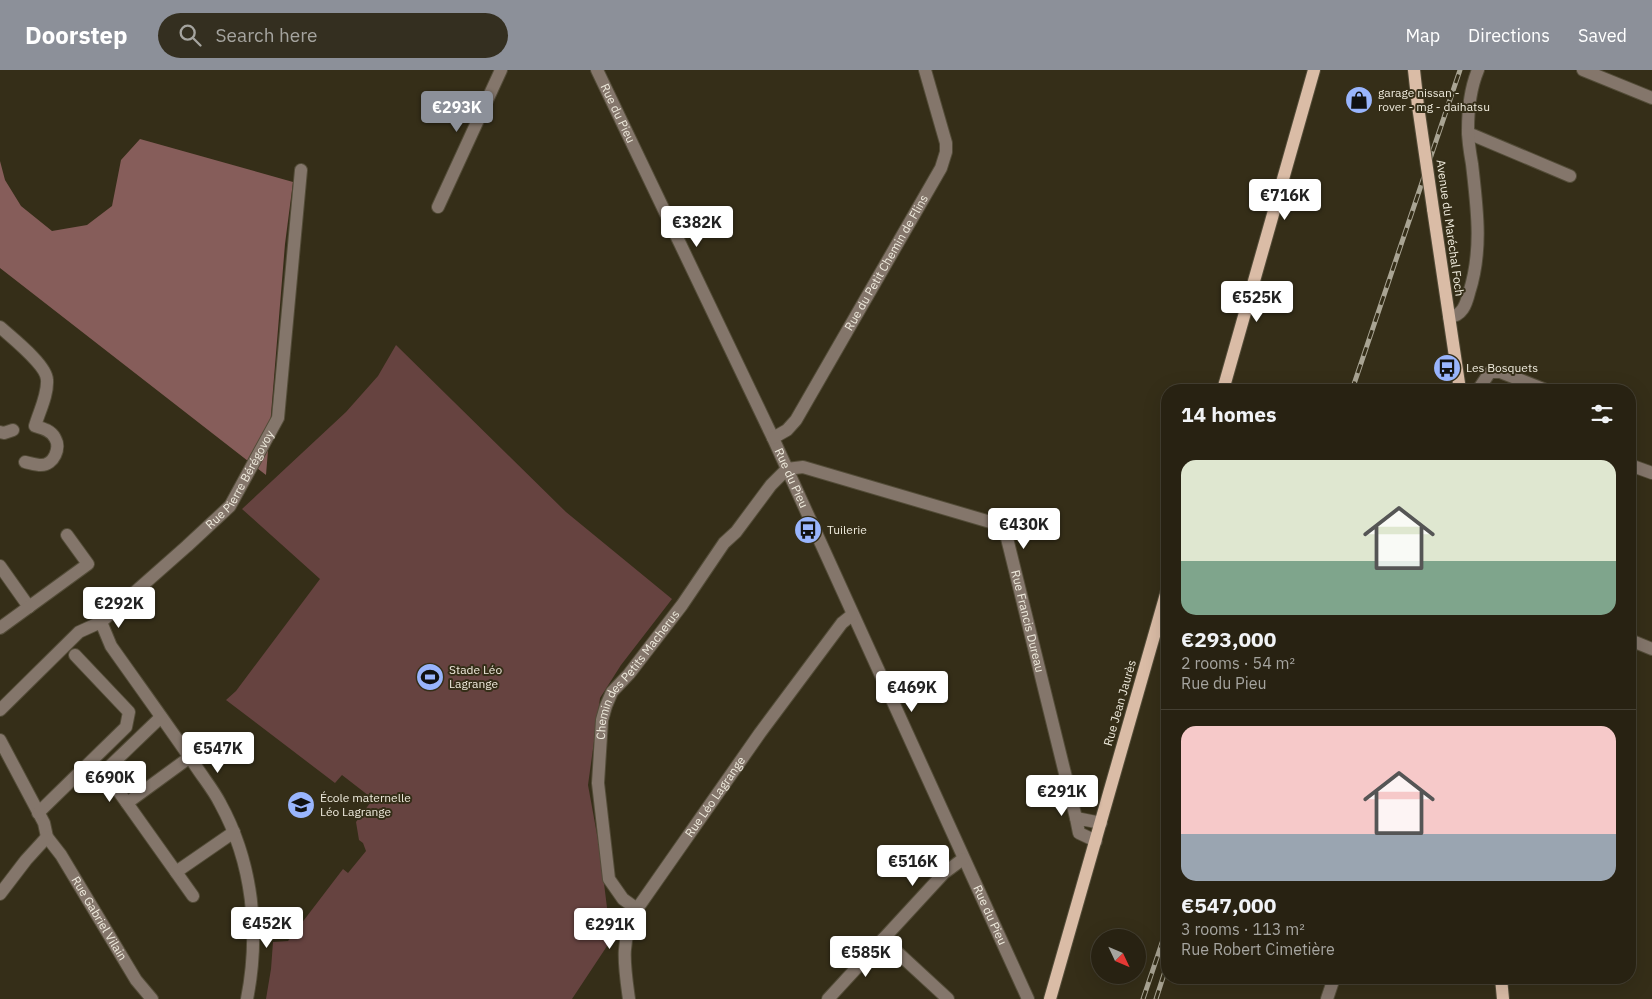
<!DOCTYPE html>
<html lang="en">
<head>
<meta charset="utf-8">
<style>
	:root { --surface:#282212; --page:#342f20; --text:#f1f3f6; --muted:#a5a49f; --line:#443f32; --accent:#8c9099 }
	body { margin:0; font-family:"IBM Plex Sans",sans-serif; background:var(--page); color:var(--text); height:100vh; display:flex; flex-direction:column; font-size:19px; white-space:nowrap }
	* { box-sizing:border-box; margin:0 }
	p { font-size:16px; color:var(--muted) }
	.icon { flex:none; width:28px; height:28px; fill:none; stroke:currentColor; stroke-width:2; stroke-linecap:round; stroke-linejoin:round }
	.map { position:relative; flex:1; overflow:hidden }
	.sheet { position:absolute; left:1161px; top:314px; width:475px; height:600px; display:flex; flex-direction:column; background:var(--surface); border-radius:20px; box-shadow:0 5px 20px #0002,0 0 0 1px var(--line) }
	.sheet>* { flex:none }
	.needle { width:32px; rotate:134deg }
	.fabs { position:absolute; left:1091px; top:859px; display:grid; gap:10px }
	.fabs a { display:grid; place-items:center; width:55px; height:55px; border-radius:50%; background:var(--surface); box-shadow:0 5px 20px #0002,0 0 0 1px var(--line); font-size:25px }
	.price { position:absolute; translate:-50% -42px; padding:0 11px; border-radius:5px; background:#fff; color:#222; font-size:16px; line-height:32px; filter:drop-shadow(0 1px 2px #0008) }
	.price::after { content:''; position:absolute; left:50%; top:30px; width:15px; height:11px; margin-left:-8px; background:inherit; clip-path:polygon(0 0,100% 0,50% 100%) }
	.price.on { background:var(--accent); color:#fff }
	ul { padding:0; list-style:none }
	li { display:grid; align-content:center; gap:10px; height:265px; padding:0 20px }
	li+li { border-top:1px solid var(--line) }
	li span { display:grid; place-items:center; height:155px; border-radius:15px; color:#555 }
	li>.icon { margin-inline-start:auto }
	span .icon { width:90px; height:90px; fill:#fffc; stroke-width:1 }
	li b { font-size:21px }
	h2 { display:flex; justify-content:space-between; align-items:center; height:60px; padding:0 20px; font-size:21px }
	header { display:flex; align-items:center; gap:30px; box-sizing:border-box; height:70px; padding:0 25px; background:var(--accent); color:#fff }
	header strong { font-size:24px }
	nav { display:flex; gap:28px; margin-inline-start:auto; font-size:18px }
	.search { width:350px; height:45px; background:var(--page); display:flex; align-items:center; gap:12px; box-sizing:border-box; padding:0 18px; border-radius:28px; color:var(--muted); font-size:19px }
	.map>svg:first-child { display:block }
	.green { fill:#664340 }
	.forest { fill:#865d5a }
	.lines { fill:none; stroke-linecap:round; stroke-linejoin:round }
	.minor-casing { stroke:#534c38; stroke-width:14 }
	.major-casing { stroke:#534c38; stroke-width:14 }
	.minor { stroke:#84766b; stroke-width:12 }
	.major { stroke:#dabca6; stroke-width:12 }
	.rail-casing { stroke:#a9a493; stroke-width:5 }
	.rail { stroke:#352e18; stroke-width:3; stroke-dasharray:9; stroke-linecap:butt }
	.major-bridge-casing { stroke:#534c38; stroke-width:14; stroke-linecap:butt }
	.major-bridge { stroke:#dabca6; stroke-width:12 }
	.labels { text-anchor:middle; stroke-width:4; stroke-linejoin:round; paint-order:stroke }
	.poi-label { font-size:12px; fill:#efebdd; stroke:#352e18; text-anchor:start }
	.street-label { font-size:12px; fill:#efebdd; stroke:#352e18 }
</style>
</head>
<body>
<header>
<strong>Doorstep</strong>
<div class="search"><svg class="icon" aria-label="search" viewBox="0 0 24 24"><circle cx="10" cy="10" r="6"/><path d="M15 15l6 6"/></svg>Search here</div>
<nav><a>Map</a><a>Directions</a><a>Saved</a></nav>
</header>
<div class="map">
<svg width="1652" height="929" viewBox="0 0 1652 929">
	<rect width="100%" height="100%" fill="#352e18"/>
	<polygon class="green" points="396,275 566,442 672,529 621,595 600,628 588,715 600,781 611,870 572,929 266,929 271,899 273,872 288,871 343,799 348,803 366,781 363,773 359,770 356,752 373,729 342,705 335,713 226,630 236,621 320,509 242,439 346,342 378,306"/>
	<polygon class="forest" points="140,69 293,112 285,174 266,405 0,198 0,91 5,110 21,136 52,161 87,155 112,136 121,90"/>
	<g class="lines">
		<g class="minor-casing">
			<g id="minor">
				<path id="s1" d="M597 0 773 368 1028 929"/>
				<polyline points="1583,0 1652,28"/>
				<polyline points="1468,63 1570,106"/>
				<polyline points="438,137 501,0"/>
				<path d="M1449 247C1462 246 1466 235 1469 223 1483 180 1477 138 1472 94 1470 83 1468 71 1468 60 1468 39 1470 19 1478 0"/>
				<path d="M0 257C11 267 47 295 47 310 48 325 39 342 35 356 42 358 51 360 55 368 61 378 54 395 41 395 36 395 30 393 25 392"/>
				<polyline points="1478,320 1490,302 1500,302 1546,320"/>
				<polyline points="0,362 4,363 13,360"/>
				<path id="s2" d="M773 368 787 360 796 350 941 98 946 82V73L925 0"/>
				<polyline points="1630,395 1652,403"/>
				<polyline points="0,496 29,537"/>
				<path d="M101 552 111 576C140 617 169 657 197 698 205 710 214 721 220 733 253 793 260 863 247 929"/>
				<polyline points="0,558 88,494 67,465"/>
				<polyline points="1630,570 1652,579"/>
				<path id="s3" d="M0 640 79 562 101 552 187 476 230 436 278 348 301 100"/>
				<polyline points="161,647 111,695 107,700 107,705 193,826"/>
				<path id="s4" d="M0 670 44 753 47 767 61 785 136 910 152 929"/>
				<polyline points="127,733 190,687"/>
				<polyline points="38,743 126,657 129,642 75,585"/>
				<polyline points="1096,771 1079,763 1076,748 1101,753"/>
				<polyline points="176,802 234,762"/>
				<polyline points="0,824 26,790 47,767"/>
				<path id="s5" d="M637 839 623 829 609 809 598 713 602 650 606 636 612 622 629 604 682 535 724 473 736 462 771 415 787 399 803 397 820 402 1004 456 1076 748"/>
				<polyline points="883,869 948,929"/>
				<path id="s6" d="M629 929C624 893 620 872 637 839L760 663 842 553 852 545"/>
				<polyline points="828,929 944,803 963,789"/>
				<polyline points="1327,929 1334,908"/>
			</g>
		</g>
		<g class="major-casing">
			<g id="major">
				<polyline points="1414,0 1418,36"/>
				<polyline points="1433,139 1460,320"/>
				<polyline points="1223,320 1314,0"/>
				<polyline points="1501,908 1503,929"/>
				<polyline points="1050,929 1168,517"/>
			</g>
		</g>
		<use href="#minor" class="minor"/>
		<use href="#major" class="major"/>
		<g class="rail-casing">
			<g id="rail">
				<polyline points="1352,320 1460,0"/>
				<polyline points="1143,929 1168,855"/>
				<polyline points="1156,929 1168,892"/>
			</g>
		</g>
		<use href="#rail" class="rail"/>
		<g class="major-bridge-casing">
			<polyline id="major-bridge" points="1418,36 1433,139"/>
		</g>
		<use href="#major-bridge" class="major-bridge"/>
	</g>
	<defs>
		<g id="shop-disc" transform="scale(1.4375)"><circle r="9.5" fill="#99b5fd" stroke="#352e18"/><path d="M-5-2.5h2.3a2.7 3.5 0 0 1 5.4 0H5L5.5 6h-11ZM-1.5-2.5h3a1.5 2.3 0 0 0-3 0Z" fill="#111"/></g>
		<g id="bus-disc" transform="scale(1.4375)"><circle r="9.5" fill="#99b5fd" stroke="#352e18"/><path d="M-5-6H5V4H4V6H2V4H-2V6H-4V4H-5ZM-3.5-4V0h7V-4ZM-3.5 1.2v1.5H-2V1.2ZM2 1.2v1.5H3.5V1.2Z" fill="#111"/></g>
		<g id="stadium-disc" transform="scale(1.4375)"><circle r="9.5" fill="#99b5fd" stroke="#352e18"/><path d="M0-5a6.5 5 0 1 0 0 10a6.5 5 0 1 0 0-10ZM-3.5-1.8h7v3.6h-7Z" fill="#111"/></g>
		<g id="school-disc" transform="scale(1.4375)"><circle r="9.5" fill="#99b5fd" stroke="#352e18"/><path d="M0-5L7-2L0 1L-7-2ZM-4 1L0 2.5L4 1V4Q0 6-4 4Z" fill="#111"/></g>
	</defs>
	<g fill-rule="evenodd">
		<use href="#shop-disc" x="1359" y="30"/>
		<use href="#bus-disc" x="1447" y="298"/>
		<use href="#bus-disc" x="808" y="460"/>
		<use href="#stadium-disc" x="430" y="607"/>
		<use href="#school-disc" x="301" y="735"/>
	</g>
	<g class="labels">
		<g class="poi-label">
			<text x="1378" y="27">garage nissan -<tspan x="1378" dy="14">rover - mg - daihatsu</tspan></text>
			<text x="1466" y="302">Les Bosquets</text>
			<text x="827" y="464">Tuilerie</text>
			<text x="449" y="604">Stade Léo<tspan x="449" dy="14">Lagrange</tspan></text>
			<text x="320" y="732">École maternelle<tspan x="320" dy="14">Léo Lagrange</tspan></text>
		</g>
		<g class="street-label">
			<text dy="4" stroke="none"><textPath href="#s1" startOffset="48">Rue du Pieu</textPath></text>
			<text transform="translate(1450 158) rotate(82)" y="4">Avenue du Maréchal Foch</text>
			<text dy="4" stroke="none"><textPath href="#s2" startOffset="211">Rue du Petit Chemin de Flins</textPath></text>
			<text dy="4" stroke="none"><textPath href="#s3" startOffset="336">Rue Pierre Bérégovoy</textPath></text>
			<text dy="4" stroke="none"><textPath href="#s1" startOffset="452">Rue du Pieu</textPath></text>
			<text dy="4" stroke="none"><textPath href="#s5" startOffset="839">Rue Francis Dureau</textPath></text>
			<text dy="4" stroke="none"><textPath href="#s5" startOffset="258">Chemin des Petits Macherus</textPath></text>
			<text transform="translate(1120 633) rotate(-74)" y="4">Rue Jean Jaurès</text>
			<text dy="4" stroke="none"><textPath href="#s6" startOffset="229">Rue Léo Lagrange</textPath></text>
			<text dy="4" stroke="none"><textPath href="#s1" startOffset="932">Rue du Pieu</textPath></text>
			<text dy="4" stroke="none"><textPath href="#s4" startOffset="205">Rue Gabriel Vilain</textPath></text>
		</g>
	</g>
</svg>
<div class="fabs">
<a><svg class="needle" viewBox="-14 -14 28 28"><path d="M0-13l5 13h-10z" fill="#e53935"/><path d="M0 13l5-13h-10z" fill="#a5a49f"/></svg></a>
</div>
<b class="price on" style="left:457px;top:63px">€293K</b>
<b class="price" style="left:1285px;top:151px">€716K</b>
<b class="price" style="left:697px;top:178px">€382K</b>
<b class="price" style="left:1257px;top:253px">€525K</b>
<b class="price" style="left:1024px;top:480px">€430K</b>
<b class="price" style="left:119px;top:559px">€292K</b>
<b class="price" style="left:912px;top:643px">€469K</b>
<b class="price" style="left:218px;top:704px">€547K</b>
<b class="price" style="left:110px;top:733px">€690K</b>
<b class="price" style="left:1062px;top:747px">€291K</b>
<b class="price" style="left:913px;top:817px">€516K</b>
<b class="price" style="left:267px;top:879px">€452K</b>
<b class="price" style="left:610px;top:880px">€291K</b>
<b class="price" style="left:866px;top:908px">€585K</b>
<section class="sheet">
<h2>14 homes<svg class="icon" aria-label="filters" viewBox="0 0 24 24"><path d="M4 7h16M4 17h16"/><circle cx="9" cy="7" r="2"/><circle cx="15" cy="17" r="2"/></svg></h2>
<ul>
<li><span style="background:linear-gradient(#dfe7d0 65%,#7fa58c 0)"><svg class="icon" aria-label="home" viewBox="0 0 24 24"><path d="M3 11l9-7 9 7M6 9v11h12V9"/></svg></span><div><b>€293,000</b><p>2 rooms · 54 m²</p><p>Rue du Pieu</p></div></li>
<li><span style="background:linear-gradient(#f6c9c9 70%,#9aa5b1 0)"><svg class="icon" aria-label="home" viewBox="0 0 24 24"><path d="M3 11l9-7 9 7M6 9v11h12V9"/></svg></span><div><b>€547,000</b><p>3 rooms · 113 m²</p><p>Rue Robert Cimetière</p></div></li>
</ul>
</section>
</div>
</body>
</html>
